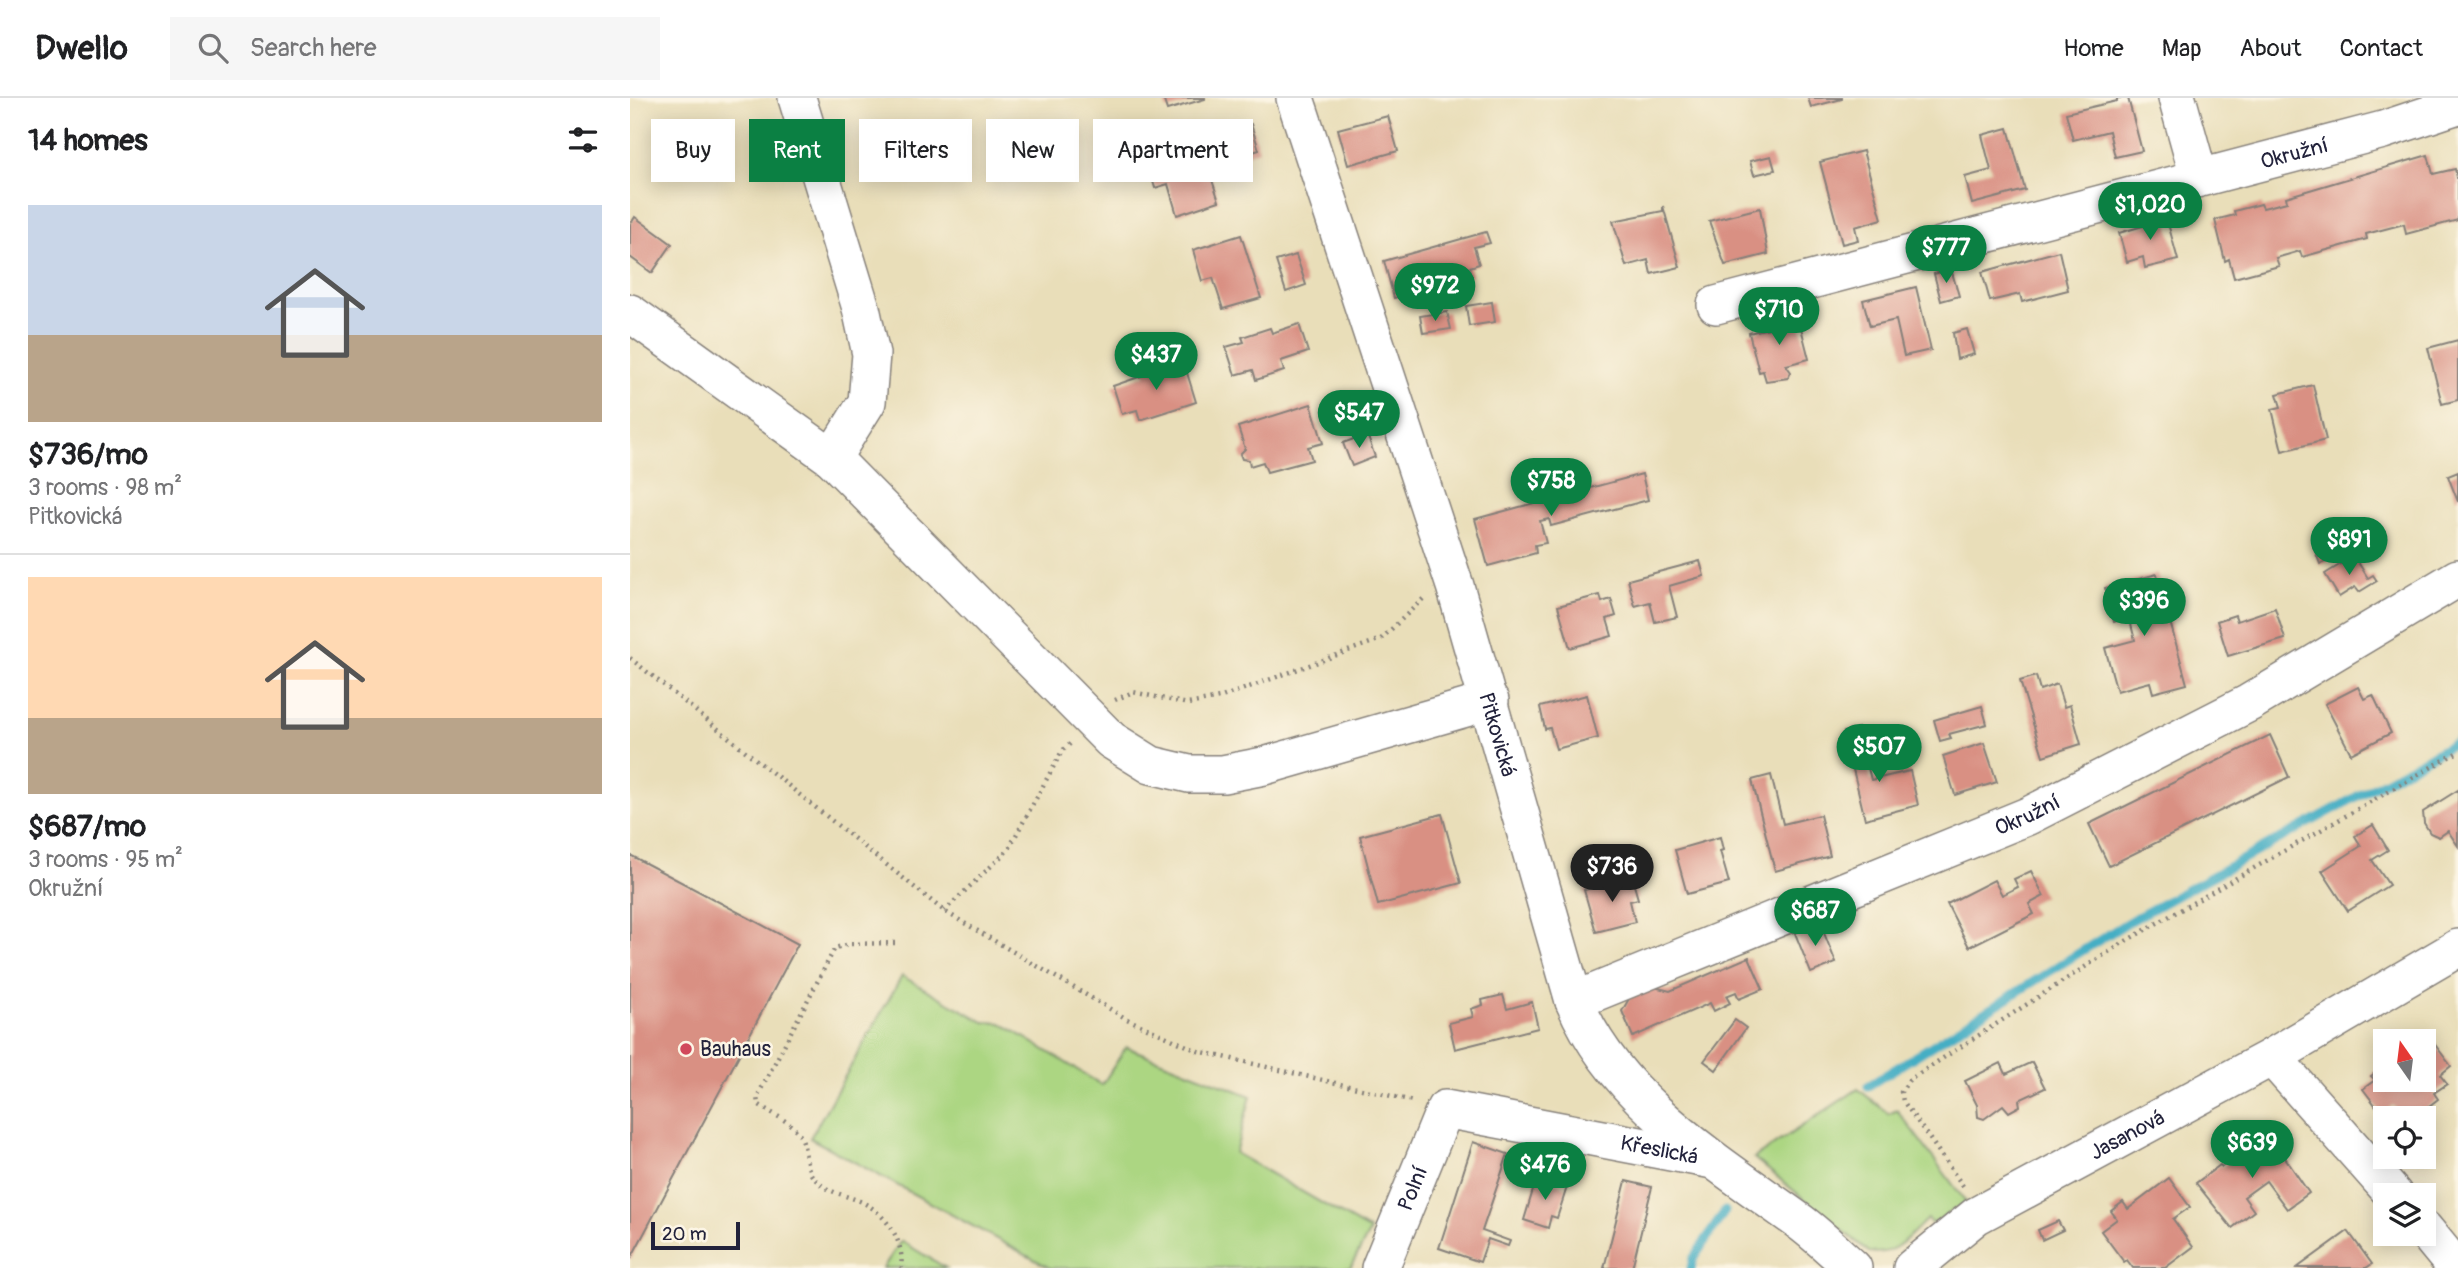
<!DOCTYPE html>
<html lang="en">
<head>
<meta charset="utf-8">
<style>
	:root { --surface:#fff; --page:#f6f6f6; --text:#202124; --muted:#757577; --line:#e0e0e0; --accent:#0b8043 }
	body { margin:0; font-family:Pangolin,sans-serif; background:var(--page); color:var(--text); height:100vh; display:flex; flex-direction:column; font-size:26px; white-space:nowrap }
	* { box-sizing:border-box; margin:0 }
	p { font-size:23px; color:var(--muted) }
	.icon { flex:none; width:38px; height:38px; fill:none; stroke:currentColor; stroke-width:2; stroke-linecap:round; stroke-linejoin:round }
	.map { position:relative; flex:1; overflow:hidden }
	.side { display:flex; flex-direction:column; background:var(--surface); width:630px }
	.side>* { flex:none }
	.hud { position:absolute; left:21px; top:21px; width:665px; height:63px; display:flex; gap:14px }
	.needle { width:46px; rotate:346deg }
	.fabs { position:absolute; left:1743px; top:931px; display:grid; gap:14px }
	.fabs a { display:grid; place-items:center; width:63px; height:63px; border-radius:0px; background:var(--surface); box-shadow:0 4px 18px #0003; font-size:35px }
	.scale { position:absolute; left:21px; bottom:18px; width:89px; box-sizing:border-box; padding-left:7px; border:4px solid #22223b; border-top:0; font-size:19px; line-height:24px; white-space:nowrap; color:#22223b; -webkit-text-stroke:5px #fcf5e5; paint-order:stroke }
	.price { position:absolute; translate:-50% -60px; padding:0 16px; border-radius:24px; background:var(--accent); color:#fff; font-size:23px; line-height:46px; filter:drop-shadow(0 2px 4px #0008) }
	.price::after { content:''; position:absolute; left:50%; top:42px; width:21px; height:16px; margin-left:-10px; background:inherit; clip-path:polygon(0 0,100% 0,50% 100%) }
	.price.active { background:#222; color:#fff }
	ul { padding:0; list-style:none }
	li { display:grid; align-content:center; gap:14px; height:371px; padding:0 28px }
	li+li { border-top:2px solid var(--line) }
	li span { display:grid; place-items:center; height:217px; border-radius:0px; color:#555 }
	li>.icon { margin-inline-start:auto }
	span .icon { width:126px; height:126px; fill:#fffc; stroke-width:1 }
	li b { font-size:30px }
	h2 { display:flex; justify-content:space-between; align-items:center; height:84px; padding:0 28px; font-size:30px }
	.tag { padding:0 24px; border-radius:0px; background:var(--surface); box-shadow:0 4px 18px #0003; font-size:24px; line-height:63px }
	.tag.active { background:var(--accent); color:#fff }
	header { display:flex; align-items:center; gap:42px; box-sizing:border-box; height:98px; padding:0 35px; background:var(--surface); border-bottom:2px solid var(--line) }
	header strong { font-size:33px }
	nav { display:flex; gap:38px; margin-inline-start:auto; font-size:24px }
	.search { width:490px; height:63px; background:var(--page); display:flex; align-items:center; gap:18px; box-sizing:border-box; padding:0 24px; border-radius:0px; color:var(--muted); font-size:26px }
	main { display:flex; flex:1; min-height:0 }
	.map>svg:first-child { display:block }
	.green { fill:#acd682; stroke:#677c5e; stroke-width:2 }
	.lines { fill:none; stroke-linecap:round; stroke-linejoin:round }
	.stream { stroke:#45aec4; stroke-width:9 }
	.building { fill:#d99083 }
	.minor-casing { stroke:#86807a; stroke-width:40 }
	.path { stroke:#86807a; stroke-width:4.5; stroke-dasharray:2 5; stroke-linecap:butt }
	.minor { stroke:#fff; stroke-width:37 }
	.poi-dot { fill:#d1495b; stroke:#fcf5e5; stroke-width:2.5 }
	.labels { text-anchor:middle; stroke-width:5; stroke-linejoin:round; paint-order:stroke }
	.street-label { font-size:21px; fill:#22223b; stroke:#fcf5e5 }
	.poi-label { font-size:21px; fill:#22223b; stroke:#fcf5e5; text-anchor:start }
</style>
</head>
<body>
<header>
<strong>Dwello</strong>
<div class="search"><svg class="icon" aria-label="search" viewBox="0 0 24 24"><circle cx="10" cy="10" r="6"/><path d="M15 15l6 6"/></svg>Search here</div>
<nav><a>Home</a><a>Map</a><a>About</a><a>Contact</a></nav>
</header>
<main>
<section class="side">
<h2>14 homes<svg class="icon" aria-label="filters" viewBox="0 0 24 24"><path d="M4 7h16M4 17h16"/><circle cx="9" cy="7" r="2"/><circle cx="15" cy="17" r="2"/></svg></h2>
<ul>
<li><span style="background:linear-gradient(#c9d6e8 60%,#b9a48a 0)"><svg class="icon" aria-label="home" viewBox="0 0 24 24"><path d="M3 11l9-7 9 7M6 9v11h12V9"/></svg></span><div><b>$736/mo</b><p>3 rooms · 98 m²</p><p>Pitkovická</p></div></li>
<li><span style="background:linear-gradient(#ffd9b3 65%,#b9a48a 0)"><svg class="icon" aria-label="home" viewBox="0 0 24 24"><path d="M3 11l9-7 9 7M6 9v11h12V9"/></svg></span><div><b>$687/mo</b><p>3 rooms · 95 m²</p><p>Okružní</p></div></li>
</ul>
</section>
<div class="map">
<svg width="1828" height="1170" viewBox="0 0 1828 1170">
	<rect width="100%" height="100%" fill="#fcf5e5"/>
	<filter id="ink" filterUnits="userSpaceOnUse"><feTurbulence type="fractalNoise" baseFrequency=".0143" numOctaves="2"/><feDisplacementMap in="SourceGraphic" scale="14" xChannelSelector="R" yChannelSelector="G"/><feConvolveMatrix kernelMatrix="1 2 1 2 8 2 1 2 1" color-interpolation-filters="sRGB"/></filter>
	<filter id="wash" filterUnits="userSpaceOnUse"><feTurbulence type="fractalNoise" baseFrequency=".00686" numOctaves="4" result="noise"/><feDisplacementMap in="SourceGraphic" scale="28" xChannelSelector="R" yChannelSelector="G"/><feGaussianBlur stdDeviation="1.57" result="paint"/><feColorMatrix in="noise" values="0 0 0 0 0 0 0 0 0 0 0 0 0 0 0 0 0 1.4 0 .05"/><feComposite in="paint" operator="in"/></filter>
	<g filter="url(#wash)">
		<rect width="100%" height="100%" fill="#e9deb9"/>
		<g class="green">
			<polygon points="272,878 354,924 371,925 472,987 496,949 621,998 605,1055 740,1133 720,1170 420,1170 180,1040"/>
			<path d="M1228 991 1259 1016 1267 1012 1336 1104 1302 1126 1297 1121C1279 1138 1265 1159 1239 1154L1124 1060Z"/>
			<polygon points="271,1143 316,1170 253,1170"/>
		</g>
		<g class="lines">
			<g class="stream">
				<polyline points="1238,988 1495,826 1828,643"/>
				<polyline points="1061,1170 1063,1161 1095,1113"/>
			</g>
		</g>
		<g id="blocks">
			<g class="building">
				<polygon points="533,0 575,0 575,1 537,12"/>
				<polygon points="1178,0 1212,0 1212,1 1181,9"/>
				<polygon points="1487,0 1498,0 1512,53 1485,59 1479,33 1443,42 1436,15 1487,3"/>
				<polygon points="758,18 768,53 718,67 708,31"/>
				<polygon points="621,26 629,52 603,60 595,34"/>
				<polygon points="1378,30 1395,92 1342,106 1335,79 1361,72 1352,37"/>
				<polygon points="571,49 589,103 547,117 538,86 525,90 518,67"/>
				<polygon points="1233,53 1252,121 1225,129 1228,142 1212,146 1190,64"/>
				<polygon points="1798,57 1803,76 1825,71 1828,84 1828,122 1776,136 1774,126 1736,136 1737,141 1672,159 1670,153 1646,160 1649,168 1604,180 1599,161 1595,163 1585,122 1605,117 1604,113 1631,106 1633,110 1657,104 1656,99"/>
				<polygon points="1141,58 1145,72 1124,77 1120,63"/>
				<polygon points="1033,108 1050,169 1021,176 1018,162 996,168 983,123 1033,113"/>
				<polygon points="1130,110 1138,156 1095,167 1079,123"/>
				<polygon points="1538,113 1540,121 1537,122 1548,162 1515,170 1513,159 1497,164 1489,135 1520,126 1518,118"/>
				<polygon points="5,119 42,146 22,175 0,159 0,127"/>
				<polygon points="856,134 860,145 844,149 849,166 840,169 842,178 827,182 824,173 793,182 795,191 764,200 754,163"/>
				<polygon points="611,137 631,200 593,211 583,180 572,183 563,152"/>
				<polygon points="1429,153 1438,192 1392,204 1390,196 1360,203 1352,174"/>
				<polygon points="666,157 676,187 656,194 646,163"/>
				<polygon points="1321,171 1329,198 1311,203 1304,176"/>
				<polygon points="1286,189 1301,252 1274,258 1266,222 1240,228 1233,202"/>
				<polygon points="862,204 865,224 839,228 836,208"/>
				<polygon points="817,214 821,231 793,235 790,218"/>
				<polygon points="1167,214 1179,261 1156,267 1161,274 1158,280 1136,283 1133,273 1129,274 1119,235 1143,229 1141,220"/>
				<polygon points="669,226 678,254 651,263 654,273 626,282 623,272 605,277 596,249 614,244 612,239 640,230 642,235"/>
				<polygon points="1337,231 1344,256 1327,261 1323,235"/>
				<polygon points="1828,242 1828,302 1812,306 1798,250"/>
				<polygon points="554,265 566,304 510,322 507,312 492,316 483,288 515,277 516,270 524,267 529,273"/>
				<polygon points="1683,287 1696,342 1652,353 1642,311 1651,309 1647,296"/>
				<polygon points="681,306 693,345 678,349 682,362 637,374 633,364 620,368 619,362 612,361 610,356 615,351 608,329"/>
				<polygon points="737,336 745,359 722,368 713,345"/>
				<polygon points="1828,374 1828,404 1818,378"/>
				<polygon points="1012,376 1018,402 921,428 919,421 910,423 916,445 905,447 906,455 858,468 845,421"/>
				<polygon points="1723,438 1726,446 1704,454 1707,459 1690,466 1684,450"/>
				<polygon points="1724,458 1738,480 1743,477 1747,483 1729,494 1725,489 1709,499 1695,476"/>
				<polygon points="1070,463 1074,478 1039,488 1047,519 1025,524 1020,504 1005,508 998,482"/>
				<polygon points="1527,476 1557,586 1523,595 1520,584 1487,593 1475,550 1505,542 1499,519 1484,524 1475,490"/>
				<polygon points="970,497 972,504 981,501 986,518 977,521 982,538 940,550 928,508"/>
				<polygon points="1645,510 1655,541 1598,558 1587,523 1605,517 1607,523"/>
				<polygon points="1406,578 1410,592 1427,586 1434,609 1440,607 1451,646 1413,658 1390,583"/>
				<polygon points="1728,589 1734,601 1743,597 1761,635 1721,656 1695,606"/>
				<polygon points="957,597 968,640 926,651 920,630 915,631 910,609"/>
				<polygon points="1352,608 1357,626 1319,636 1321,640 1310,643 1304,622"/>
				<polygon points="1228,630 1241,682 1280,673 1288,707 1235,721 1214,634"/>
				<polygon points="1640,637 1659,679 1479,768 1459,726"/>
				<polygon points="1354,645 1367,684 1325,697 1313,658"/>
				<polygon points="1141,677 1153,726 1190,717 1200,758 1145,773 1122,682"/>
				<polygon points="1828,692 1828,748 1818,733 1809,739 1800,735 1794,725 1793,714"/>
				<polygon points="812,716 831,785 748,807 730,738"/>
				<polygon points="1743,727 1758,752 1742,762 1759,787 1718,813 1692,773 1731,748 1725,738"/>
				<polygon points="1090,739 1093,752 1090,753 1099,785 1057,796 1045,752"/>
				<polygon points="0,757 168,846 0,1162"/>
				<polygon points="1401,773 1414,798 1399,806 1404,816 1339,849 1317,806 1364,782 1372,797 1388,789 1384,781"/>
				<polygon points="1002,780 1008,801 1000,803 1005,824 966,834 954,792"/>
				<polygon points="1190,825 1206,865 1181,875 1165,835"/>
				<polygon points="1119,859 1133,891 1109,901 1106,894 1096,898 1100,905 1084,913 1080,905 1003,939 992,913 1000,899 1024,889 1040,893"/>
				<polygon points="873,897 877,911 902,904 908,930 825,951 819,925 843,919 841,911 853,907 852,902"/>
				<polygon points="1105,922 1116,930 1086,972 1074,963"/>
				<polygon points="1800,940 1821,968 1810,977 1817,986 1804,995 1808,1001 1790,1015 1786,1010 1773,1019 1763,1007 1752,1016 1733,991 1745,982 1741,978 1755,967 1755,982 1794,982 1794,944"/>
				<polygon points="1402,964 1415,990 1389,1002 1390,1008 1379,1014 1373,1007 1354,1021 1348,1019 1347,1007 1335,983 1371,965 1376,976"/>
				<polygon points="1637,1033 1679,1095 1657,1111 1636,1083 1614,1099 1624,1113 1602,1130 1566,1085 1590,1067 1592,1069"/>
				<polygon points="843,1044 878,1056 852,1133 880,1143 878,1148 858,1141 850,1164 809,1150"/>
				<polygon points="907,1079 937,1089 927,1120 921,1118 918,1130 894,1122"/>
				<polygon points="1539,1080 1560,1109 1543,1121 1563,1149 1535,1170 1503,1170 1497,1162 1494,1164 1471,1133 1487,1121 1481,1113 1493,1104 1498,1111"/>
				<polygon points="996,1083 1022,1089 1002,1170 974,1170"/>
				<polygon points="1428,1123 1433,1132 1412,1142 1408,1132"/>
				<polygon points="1718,1133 1742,1166 1736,1170 1667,1170"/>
			</g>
		</g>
	</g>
	<g filter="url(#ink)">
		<use href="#blocks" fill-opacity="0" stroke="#86807a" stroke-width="2"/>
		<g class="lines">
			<g class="minor-casing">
				<g id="minor">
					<polyline points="167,0 231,210 241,256 237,304 202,360"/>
					<path id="s1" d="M665 0 825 488 944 903C986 1003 1086 1063 1170 1124 1189 1138 1206 1155 1223 1170"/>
					<polyline points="1547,0 1569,79"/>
					<path id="s2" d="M1086 207 1753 32 1828 7"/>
					<polyline points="0,215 202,360 481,642 521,667 559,676 593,676 634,668 860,603"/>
					<path id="s3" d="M944 903 1398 718 1619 605 1828 480"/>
					<polyline points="1642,959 1764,1097"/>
					<polyline points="1794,1131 1826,1170"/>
					<path id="s4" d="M750 1170 815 1011 1078 1061"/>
					<path id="s5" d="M1282 1170 1346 1118 1642 959 1828 850"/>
				</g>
			</g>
			<g class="path">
				<polyline points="0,560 314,813 497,921 568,953 783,1003"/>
				<polyline points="485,602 503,594 558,606 589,600 751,541 795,499"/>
				<polyline points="314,813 378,752 432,653 441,645"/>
				<path d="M265 845 219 846 205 850 127 999 128 1006C143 1017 168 1026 173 1044 176 1054 176 1067 181 1076 194 1095 214 1096 232 1104 256 1116 275 1143 271 1170"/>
				<polyline points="1333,1088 1273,1003 1271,994 1279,982 1494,844 1828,654"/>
			</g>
			<use href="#minor" class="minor"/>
		</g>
	</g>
	<circle class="poi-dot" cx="56" cy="951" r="7"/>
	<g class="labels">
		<g class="street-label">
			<text dy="7" stroke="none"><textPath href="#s2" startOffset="598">Okružní</textPath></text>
			<text dy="7" stroke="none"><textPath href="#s1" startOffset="668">Pitkovická</textPath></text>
			<text dy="7" stroke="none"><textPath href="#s3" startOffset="490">Okružní</textPath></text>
			<text dy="7" stroke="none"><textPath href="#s5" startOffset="254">Jasanová</textPath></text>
			<text dy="7" stroke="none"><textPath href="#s4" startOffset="390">Křeslická</textPath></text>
			<text dy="7" stroke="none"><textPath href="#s4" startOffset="86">Polní</textPath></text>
		</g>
		<g class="poi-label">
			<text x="70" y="958">Bauhaus</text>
		</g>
	</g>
</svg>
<div class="fabs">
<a><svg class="needle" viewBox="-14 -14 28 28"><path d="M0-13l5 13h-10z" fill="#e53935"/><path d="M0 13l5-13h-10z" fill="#757577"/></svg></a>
<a><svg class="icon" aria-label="locate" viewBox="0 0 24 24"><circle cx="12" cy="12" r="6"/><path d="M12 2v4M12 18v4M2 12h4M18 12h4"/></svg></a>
<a><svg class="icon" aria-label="layers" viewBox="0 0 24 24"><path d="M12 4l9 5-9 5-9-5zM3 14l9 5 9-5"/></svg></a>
</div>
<div class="scale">20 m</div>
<b class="price" style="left:1520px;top:144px">$1,020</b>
<b class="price" style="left:1316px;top:187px">$777</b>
<b class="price" style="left:805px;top:225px">$972</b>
<b class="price" style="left:1149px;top:249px">$710</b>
<b class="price" style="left:526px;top:294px">$437</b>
<b class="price" style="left:729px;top:352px">$547</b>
<b class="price" style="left:921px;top:420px">$758</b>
<b class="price" style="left:1719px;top:479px">$891</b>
<b class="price" style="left:1514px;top:540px">$396</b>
<b class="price" style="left:1249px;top:686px">$507</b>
<b class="price active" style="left:982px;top:806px">$736</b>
<b class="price" style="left:1185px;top:850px">$687</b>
<b class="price" style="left:1622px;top:1082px">$639</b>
<b class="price" style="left:915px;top:1104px">$476</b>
<div class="hud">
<a class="tag">Buy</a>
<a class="tag active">Rent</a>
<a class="tag">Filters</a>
<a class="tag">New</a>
<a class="tag">Apartment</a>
</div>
</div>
</main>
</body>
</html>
